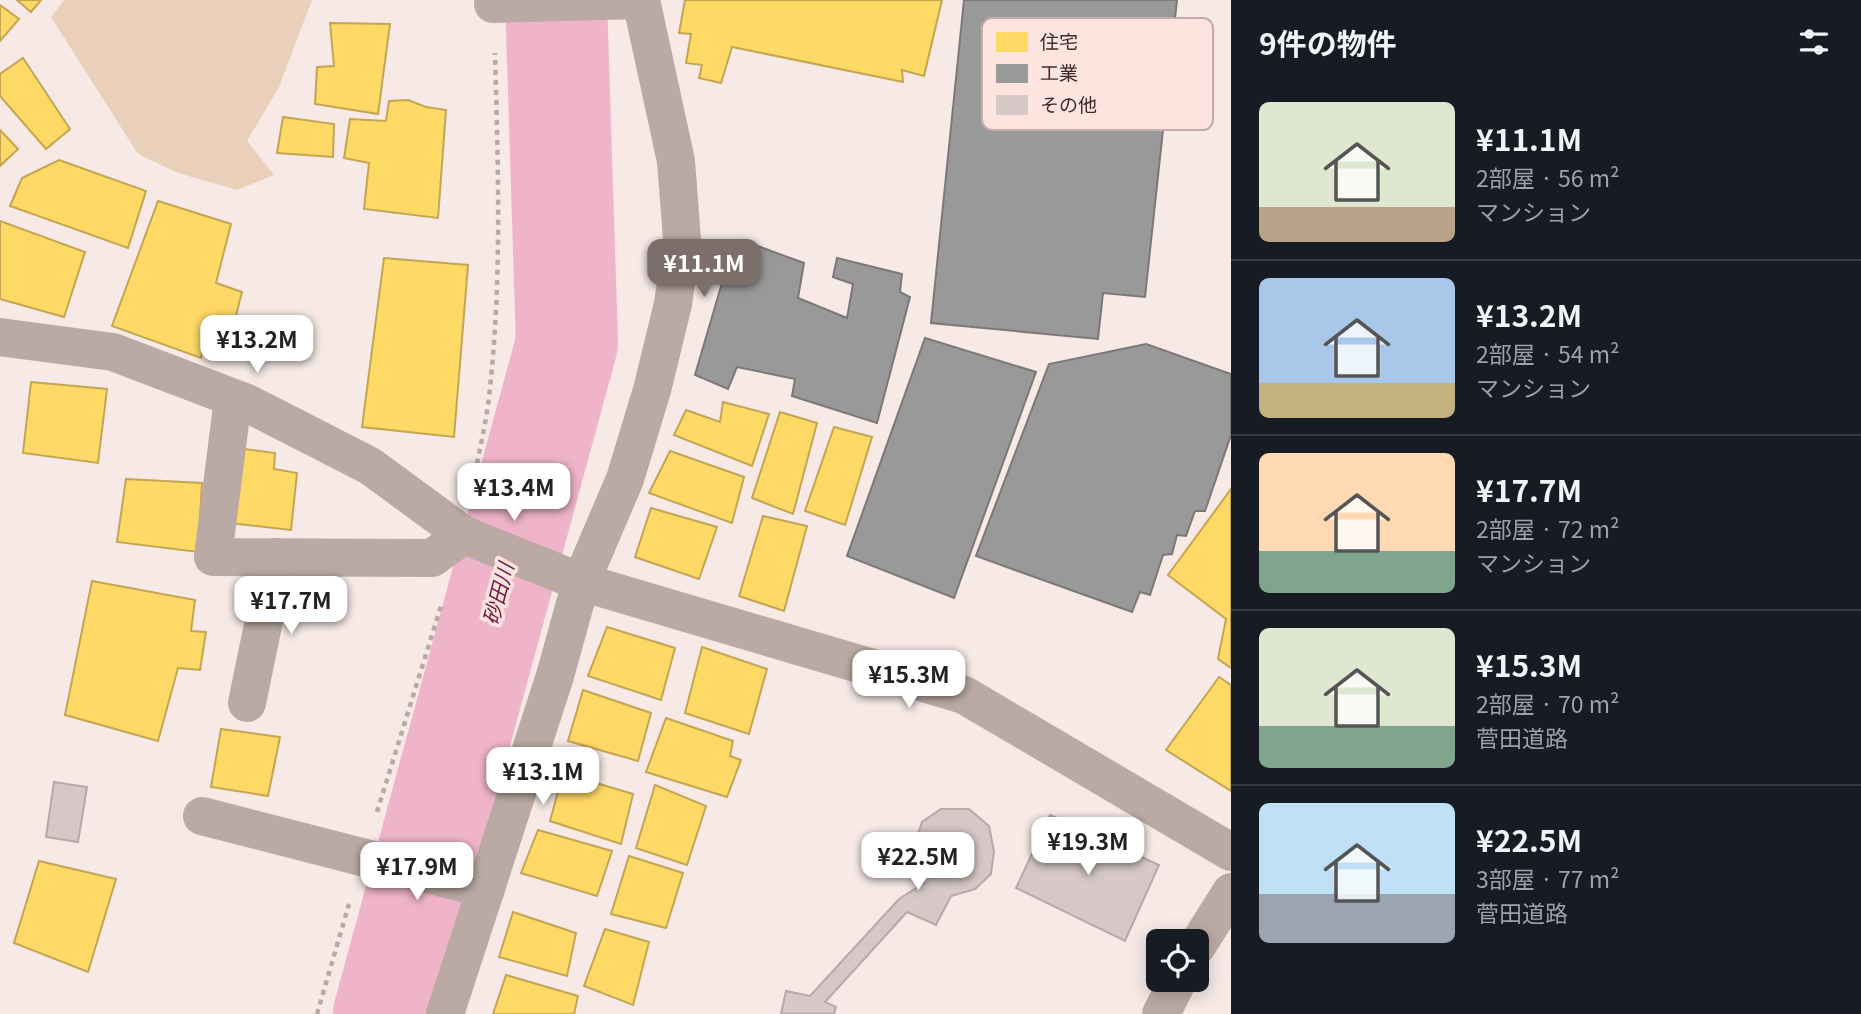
<!DOCTYPE html>
<html lang="ja">
<head>
<meta charset="utf-8">
<style>
	:root { --surface:#171b24; --page:#20242c; --text:#f1f3f6; --muted:#9ea1a6; --line:#363941; --accent:#7c6e6a }
	body { margin:0; font-family:Georgia,"Noto Sans JP",serif; background:var(--page); color:var(--text); height:100vh; display:flex; flex-direction:column; font-size:26px; white-space:nowrap }
	* { box-sizing:border-box; margin:0 }
	p { font-size:23px; color:var(--muted) }
	.icon { flex:none; width:38px; height:38px; fill:none; stroke:currentColor; stroke-width:2; stroke-linecap:round; stroke-linejoin:round }
	.map { position:relative; flex:1; overflow:hidden }
	.details { display:flex; flex-direction:column; background:var(--surface); width:630px }
	.details>* { flex:none }
	.fabs { position:absolute; left:1146px; top:929px; display:grid; gap:14px }
	.fabs a { display:grid; place-items:center; width:63px; height:63px; border-radius:10px; background:var(--surface); box-shadow:0 4px 18px #0003; font-size:35px }
	.price { position:absolute; translate:-50% -60px; padding:0 16px; border-radius:14px; background:#fff; color:#222; font-size:23px; line-height:46px; filter:drop-shadow(0 2px 4px #0008) }
	.price::after { content:''; position:absolute; left:50%; top:42px; width:21px; height:16px; margin-left:-10px; background:inherit; clip-path:polygon(0 0,100% 0,50% 100%) }
	.price.current { background:var(--accent); color:#fff }
	ul { padding:0; list-style:none }
	li { display:flex; align-items:center; gap:21px; height:175px; padding:0 28px }
	li+li { border-top:2px solid var(--line) }
	li span { display:grid; place-items:center; flex:none; width:196px; height:140px; border-radius:10px; color:#555 }
	li>.icon { margin-inline-start:auto }
	span .icon { width:84px; height:84px; fill:#fffc; stroke-width:1 }
	li b { font-size:30px }
	h2 { display:flex; justify-content:space-between; align-items:center; height:84px; padding:0 28px; font-size:30px }
	main { display:flex; flex:1; min-height:0 }
	.map>svg:first-child { display:block }
	.green { fill:#ead0ba }
	.homes { fill:#ffd966; stroke:#c4a553; stroke-width:2 }
	.industry { fill:#999; stroke:#7d7877; stroke-width:2 }
	.lines { fill:none; stroke-linecap:round; stroke-linejoin:round }
	.river { stroke:#f0b4ca; stroke-width:102 }
	.building { fill:#d6c8c7; stroke:#b6a9a8; stroke-width:2 }
	.path { stroke:#b7a9a5; stroke-width:4.5; stroke-dasharray:5 5; stroke-linecap:butt }
	.minor { stroke:#baaaa3; stroke-width:38 }
	.labels { text-anchor:middle; stroke-width:7; stroke-linejoin:round; paint-order:stroke }
	.water-label { font-size:21px; font-style:italic; fill:#721747; stroke:#fde4df }
	.key { fill:#fde4df; stroke:#c3aca8; stroke-width:2 }
	.key-label { font-size:19px; fill:#3b2b28 }
</style>
</head>
<body>
<main>
<div class="map">
<svg width="1231" height="1014" viewBox="0 0 1231 1014">
	<rect width="100%" height="100%" fill="#f6e9e6"/>
	<polygon class="green" points="64,0 312,0 279,87 247,141 274,175 237,190 178,173 138,154 51,17"/>
	<g class="homes">
		<polygon points="17,0 41,0 31,12"/>
		<polygon points="685,0 942,0 924,76 902,70 903,82 732,47 721,83 699,78 702,65 686,63 691,34 679,33"/>
		<polygon points="0,5 19,19 0,41"/>
		<polygon points="330,23 390,24 378,114 315,104 317,67 334,66"/>
		<polygon points="23,58 70,129 46,149 0,96 0,74"/>
		<polygon points="408,100 426,107 446,110 438,218 364,209 369,163 344,158 350,119 386,121 389,101"/>
		<polygon points="283,117 334,124 333,157 277,153"/>
		<polygon points="0,130 18,149 0,166"/>
		<polygon points="59,160 146,191 128,248 10,206 22,178"/>
		<polygon points="158,201 231,224 216,283 242,292 234,323 211,319 201,358 112,326"/>
		<polygon points="0,221 85,252 64,317 0,299"/>
		<polygon points="384,258 468,265 454,437 362,427"/>
		<polygon points="31,382 107,389 98,463 23,453"/>
		<polygon points="723,402 769,414 752,466 674,435 686,410 720,422"/>
		<polygon points="780,412 817,423 793,514 752,498"/>
		<polygon points="834,427 872,437 845,525 805,511"/>
		<polygon points="236,448 275,453 274,469 297,473 291,530 230,523"/>
		<polygon points="670,451 744,477 732,523 649,493"/>
		<polygon points="126,479 202,483 198,552 117,542"/>
		<polygon points="1231,489 1231,668 1218,659 1226,619 1168,575"/>
		<polygon points="651,508 717,527 699,579 635,557"/>
		<polygon points="763,516 807,526 784,611 739,596"/>
		<polygon points="92,581 195,600 191,631 206,632 200,670 178,668 158,741 65,715"/>
		<polygon points="607,627 675,648 661,700 588,676"/>
		<polygon points="702,647 767,669 749,734 685,713"/>
		<polygon points="1219,677 1231,685 1231,791 1166,750"/>
		<polygon points="583,690 651,713 638,761 568,741"/>
		<polygon points="666,718 733,741 730,756 741,760 727,797 646,772"/>
		<polygon points="221,729 280,737 268,796 211,787"/>
		<polygon points="563,773 633,794 621,844 550,821"/>
		<polygon points="655,785 706,806 687,865 636,848"/>
		<polygon points="538,830 612,851 597,896 521,873"/>
		<polygon points="629,856 683,873 666,928 611,914"/>
		<polygon points="39,861 116,879 88,972 14,943"/>
		<polygon points="513,912 576,933 567,976 499,957"/>
		<polygon points="605,929 649,942 633,1005 584,986"/>
		<polygon points="506,975 578,996 574,1014 493,1014"/>
	</g>
	<g class="industry">
		<polygon points="964,0 1177,0 1145,297 1103,293 1098,339 931,323"/>
		<polygon points="741,240 804,263 798,298 847,318 853,284 833,277 837,258 902,274 900,292 910,297 877,423 792,396 795,379 737,367 728,389 695,375 724,276 737,278"/>
		<polygon points="925,338 1036,372 954,598 847,556"/>
		<polygon points="1146,344 1231,374 1231,435 1205,511 1195,511 1186,536 1177,535 1172,554 1163,555 1150,595 1140,592 1132,612 976,556 1049,364"/>
	</g>
	<g class="lines">
		<polyline class="river" points="384,1014 567,343 556,0"/>
	</g>
	<g class="building">
		<polygon points="54,782 87,787 78,842 46,837"/>
		<polygon points="941,809 969,809 989,826 994,851 991,874 975,889 951,896 936,925 907,912 825,1002 836,1007 834,1014 781,1014 786,991 810,996 899,899 924,883 914,868 914,846 922,822"/>
		<polygon points="1050,815 1159,865 1125,941 1016,888"/>
	</g>
	<g class="lines">
		<g class="path">
			<path d="M473 483C479 452 487 420 490 388 502 276 498 165 495 53"/>
			<polyline points="377,812 441,606"/>
			<polyline points="317,1014 349,904"/>
		</g>
		<g class="minor">
			<polyline points="493,4 641,0"/>
			<polyline points="0,337 113,352 247,403 370,466 464,535 581,582 964,695 1231,852"/>
			<polyline points="233,399 213,557 432,558 464,535"/>
			<polyline points="247,703 277,557"/>
			<polyline points="202,816 486,889"/>
			<polyline points="1197,946 1231,892"/>
			<polyline points="445,1014 555,676 581,582 625,479 652,390 673,304 682,239 676,161 641,0"/>
			<polyline points="1161,1014 1178,980"/>
		</g>
	</g>
	<g class="labels">
		<g class="water-label">
			<text transform="translate(499 594) rotate(-75)" y="7">砂田川</text>
		</g>
	</g>
	<rect x="982" y="18" width="231" height="112" rx="10" class="key"/>
	<rect x="996" y="32" width="32" height="20" fill="#ffd966"/>
	<rect x="996" y="64" width="32" height="19" fill="#999"/>
	<rect x="996" y="95" width="32" height="20" fill="#d6c8c7"/>
	<g class="key-label">
		<text x="1040" y="49">住宅</text>
		<text x="1040" y="80">工業</text>
		<text x="1040" y="112">その他</text>
	</g>
</svg>
<div class="fabs">
<a><svg class="icon" aria-label="locate" viewBox="0 0 24 24"><circle cx="12" cy="12" r="6"/><path d="M12 2v4M12 18v4M2 12h4M18 12h4"/></svg></a>
</div>
<b class="price current" style="left:704px;top:299px">¥11.1M</b>
<b class="price" style="left:257px;top:375px">¥13.2M</b>
<b class="price" style="left:514px;top:523px">¥13.4M</b>
<b class="price" style="left:291px;top:636px">¥17.7M</b>
<b class="price" style="left:909px;top:710px">¥15.3M</b>
<b class="price" style="left:543px;top:807px">¥13.1M</b>
<b class="price" style="left:1088px;top:877px">¥19.3M</b>
<b class="price" style="left:918px;top:892px">¥22.5M</b>
<b class="price" style="left:417px;top:902px">¥17.9M</b>
</div>
<section class="details">
<h2>9件の物件<svg class="icon" aria-label="filters" viewBox="0 0 24 24"><path d="M4 7h16M4 17h16"/><circle cx="9" cy="7" r="2"/><circle cx="15" cy="17" r="2"/></svg></h2>
<ul>
<li><span style="background:linear-gradient(#dfe7d0 75%,#b9a48a 0)"><svg class="icon" aria-label="home" viewBox="0 0 24 24"><path d="M3 11l9-7 9 7M6 9v11h12V9"/></svg></span><div><b>¥11.1M</b><p>2部屋 · 56 m²</p><p>マンション</p></div></li>
<li><span style="background:linear-gradient(#a9c7e8 75%,#c2b280 0)"><svg class="icon" aria-label="home" viewBox="0 0 24 24"><path d="M3 11l9-7 9 7M6 9v11h12V9"/></svg></span><div><b>¥13.2M</b><p>2部屋 · 54 m²</p><p>マンション</p></div></li>
<li><span style="background:linear-gradient(#ffd9b3 70%,#7fa58c 0)"><svg class="icon" aria-label="home" viewBox="0 0 24 24"><path d="M3 11l9-7 9 7M6 9v11h12V9"/></svg></span><div><b>¥17.7M</b><p>2部屋 · 72 m²</p><p>マンション</p></div></li>
<li><span style="background:linear-gradient(#dfe7d0 70%,#7fa58c 0)"><svg class="icon" aria-label="home" viewBox="0 0 24 24"><path d="M3 11l9-7 9 7M6 9v11h12V9"/></svg></span><div><b>¥15.3M</b><p>2部屋 · 70 m²</p><p>菅田道路</p></div></li>
<li><span style="background:linear-gradient(#bfe0f5 65%,#9aa5b1 0)"><svg class="icon" aria-label="home" viewBox="0 0 24 24"><path d="M3 11l9-7 9 7M6 9v11h12V9"/></svg></span><div><b>¥22.5M</b><p>3部屋 · 77 m²</p><p>菅田道路</p></div></li>
</ul>
</section>
</main>
</body>
</html>
